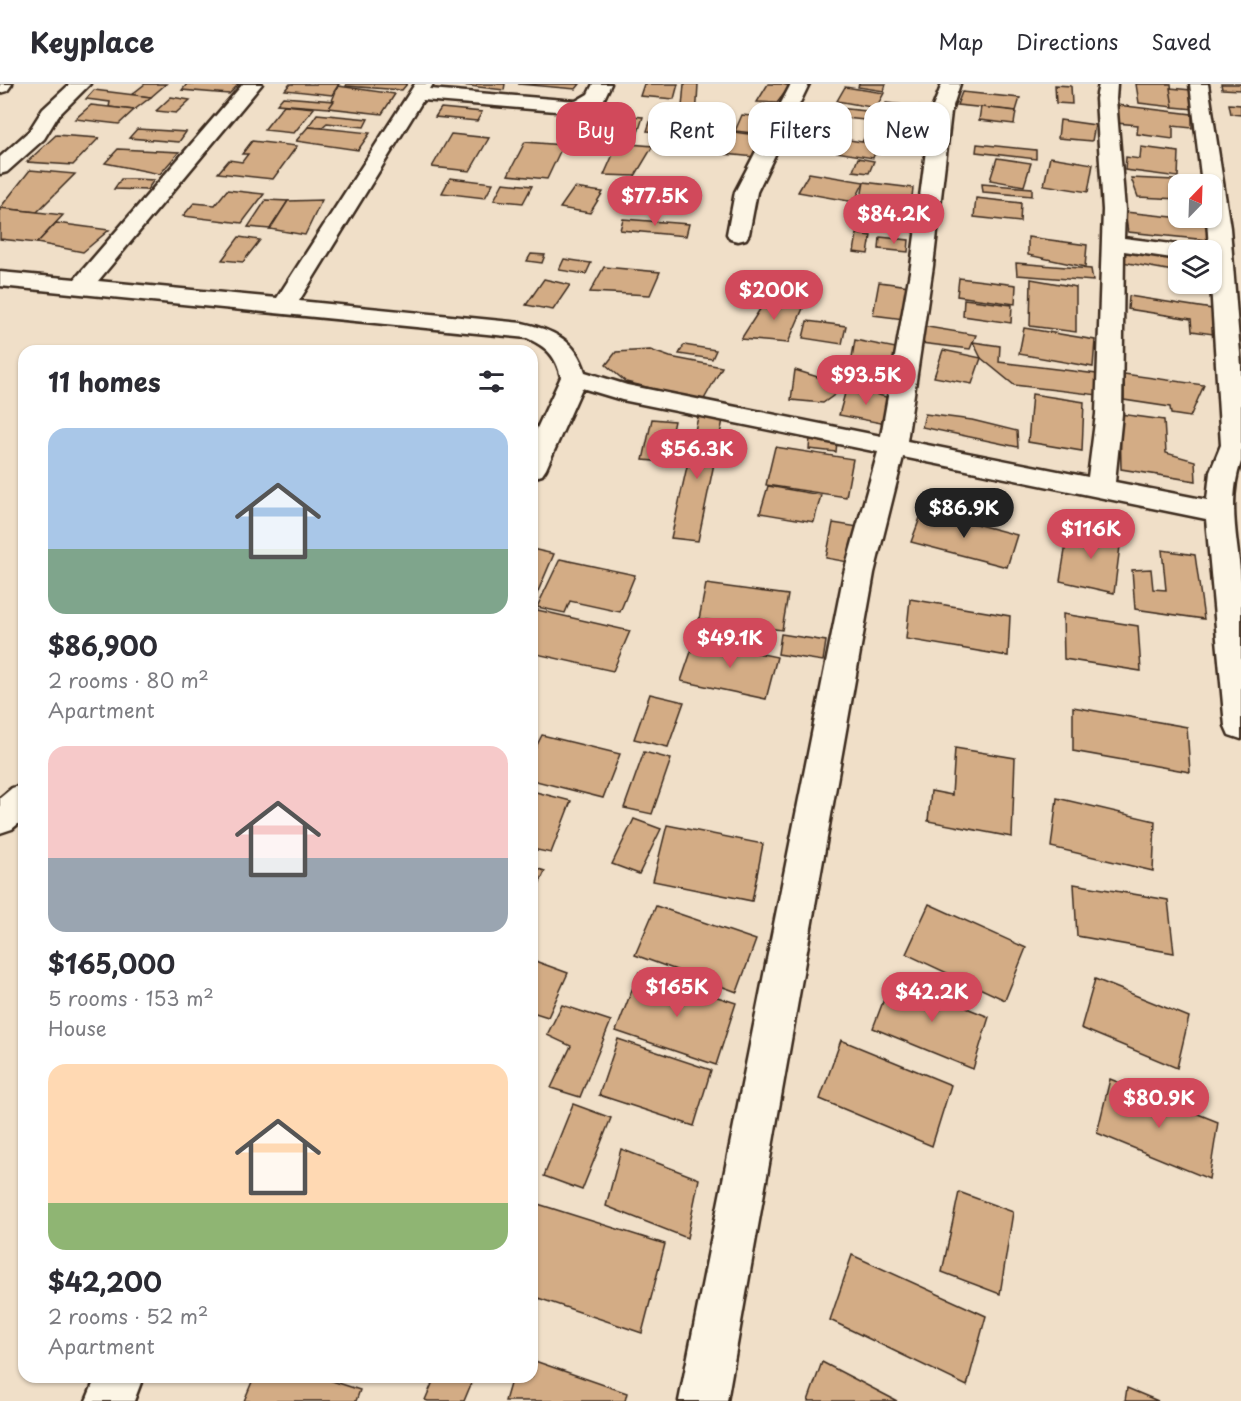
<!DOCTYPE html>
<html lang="en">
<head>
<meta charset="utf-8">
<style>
	:root { --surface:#fff; --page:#f2f2f3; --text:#2b2b33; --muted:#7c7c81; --line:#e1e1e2; --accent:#d1495b }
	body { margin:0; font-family:"Playpen Sans",sans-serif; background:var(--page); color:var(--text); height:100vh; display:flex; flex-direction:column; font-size:22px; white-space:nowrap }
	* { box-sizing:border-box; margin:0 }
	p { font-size:20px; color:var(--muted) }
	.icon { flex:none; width:33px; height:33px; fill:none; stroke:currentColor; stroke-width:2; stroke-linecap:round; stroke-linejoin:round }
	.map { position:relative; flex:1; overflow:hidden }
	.drawer { position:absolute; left:18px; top:261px; width:520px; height:1038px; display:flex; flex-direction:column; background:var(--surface); border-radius:18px; box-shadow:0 2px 4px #0004 }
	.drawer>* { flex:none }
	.guide { position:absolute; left:556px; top:18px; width:570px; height:54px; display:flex; gap:12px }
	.needle { width:39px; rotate:23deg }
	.controls { position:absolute; left:1168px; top:90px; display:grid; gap:12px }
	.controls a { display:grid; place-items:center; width:54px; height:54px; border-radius:12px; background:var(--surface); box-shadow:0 2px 4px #0004; font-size:30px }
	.price { position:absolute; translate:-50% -51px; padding:0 14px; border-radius:21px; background:var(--accent); color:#fff; font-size:20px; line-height:39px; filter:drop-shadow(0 2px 3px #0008) }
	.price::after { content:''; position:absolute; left:50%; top:36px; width:18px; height:14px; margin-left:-9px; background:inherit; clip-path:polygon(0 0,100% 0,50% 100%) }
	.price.active { background:#222; color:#fff }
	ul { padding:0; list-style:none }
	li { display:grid; align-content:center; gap:12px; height:318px; padding:0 30px }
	li span { display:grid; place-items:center; height:186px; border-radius:18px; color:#555 }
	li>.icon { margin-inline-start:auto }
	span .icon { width:108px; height:108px; fill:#fffc; stroke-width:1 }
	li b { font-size:26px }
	h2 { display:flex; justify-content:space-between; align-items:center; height:72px; padding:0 30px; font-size:26px }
	.chip { padding:0 21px; border-radius:18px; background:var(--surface); box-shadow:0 2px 4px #0004; font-size:21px; line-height:54px }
	.chip.active { background:var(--accent); color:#fff }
	header { display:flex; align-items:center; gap:36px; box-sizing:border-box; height:84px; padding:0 30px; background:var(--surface); border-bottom:2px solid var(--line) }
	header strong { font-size:28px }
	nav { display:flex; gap:33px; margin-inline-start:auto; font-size:21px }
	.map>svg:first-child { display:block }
	.building { fill:#d3ac85; stroke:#3b2a1e; stroke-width:1.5 }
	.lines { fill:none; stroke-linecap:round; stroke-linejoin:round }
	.minor-casing { stroke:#3b2a1e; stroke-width:5 }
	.minor { fill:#fcf5e5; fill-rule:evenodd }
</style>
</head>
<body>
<header>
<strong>Keyplace</strong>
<nav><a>Map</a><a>Directions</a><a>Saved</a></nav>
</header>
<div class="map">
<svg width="1241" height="1317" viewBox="0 0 1241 1317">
	<rect width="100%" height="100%" fill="#f0dfc8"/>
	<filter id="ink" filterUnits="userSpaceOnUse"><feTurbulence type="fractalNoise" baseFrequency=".0167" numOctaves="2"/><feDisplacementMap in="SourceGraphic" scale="12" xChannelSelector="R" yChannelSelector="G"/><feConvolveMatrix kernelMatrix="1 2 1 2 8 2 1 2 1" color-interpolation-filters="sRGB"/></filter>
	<g filter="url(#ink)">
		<g class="building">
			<polygon points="145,0 166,0 151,13 131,11"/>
			<polygon points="187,0 239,0 229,10 182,6"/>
			<polygon points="290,0 339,0 332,11 285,6"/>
			<polygon points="347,0 407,0 402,6 346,2"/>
			<polygon points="452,0 505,0 504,6"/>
			<polygon points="518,0 580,0 576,5"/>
			<polygon points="644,0 678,0 674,15 640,12"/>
			<polygon points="684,0 698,0 696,35 681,35"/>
			<polygon points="768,0 782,0 790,2 777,19 757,18"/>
			<polygon points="859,0 886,0 884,7 858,3"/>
			<polygon points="1136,0 1171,0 1173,23 1139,19"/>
			<polygon points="1221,0 1241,0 1241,6 1222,5"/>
			<polygon points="1055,1 1071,2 1072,20 1056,19"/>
			<polygon points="338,2 395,10 382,30 329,24"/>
			<polygon points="845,3 884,9 876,24 837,17"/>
			<polygon points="1170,4 1191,6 1194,25 1173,23"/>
			<polygon points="94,6 151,13 134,26 109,23 110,18 86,15"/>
			<polygon points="962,8 1020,14 1016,27 957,21"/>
			<polygon points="171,13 190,16 176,29 156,27"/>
			<polygon points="283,13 334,17 329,24 277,20"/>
			<polygon points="886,19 922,23 920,30 884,25"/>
			<polygon points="1229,20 1241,21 1241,31 1231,30"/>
			<polygon points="91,21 109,23 134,26 119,40 75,35"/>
			<polygon points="284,21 314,24 294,49 264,46"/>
			<polygon points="1117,21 1192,30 1192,44 1173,42 1173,55 1137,50 1138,41 1116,39"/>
			<polygon points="828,23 876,28 874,37 826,32"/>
			<polygon points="981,23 1016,27 1014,40 979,36"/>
			<polygon points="441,24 482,28 477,37 435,33"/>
			<polygon points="317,30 368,35 364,43 327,39 321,44 308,43"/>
			<polygon points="616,31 643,33 636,55 608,53"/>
			<polygon points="742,31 768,34 762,50 735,47"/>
			<polygon points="651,35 707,39 704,51 647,47"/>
			<polygon points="1060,36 1095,41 1092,57 1058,54"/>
			<polygon points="874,37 919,39 913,67 862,58"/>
			<polygon points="308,43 321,44 370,49 358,66 296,57"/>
			<polygon points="137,45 186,48 179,58 129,54"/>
			<polygon points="733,48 764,52 755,73 725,70"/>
			<polygon points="451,50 489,54 470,87 432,83"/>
			<polygon points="56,51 99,54 73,81 27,78"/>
			<polygon points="817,51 862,58 878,60 873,74 811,64"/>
			<polygon points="252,57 297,62 273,95 218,89 229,76 242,78 248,70 242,70"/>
			<polygon points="525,58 563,61 547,95 508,91"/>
			<polygon points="618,59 653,62 635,92 604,91"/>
			<polygon points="977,60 1036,66 1036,75 976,68"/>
			<polygon points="1141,63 1179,68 1178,93 1125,86 1126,73 1140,75"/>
			<polygon points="118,65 179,68 160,90 105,79"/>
			<polygon points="1050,73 1093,80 1088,108 1044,101"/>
			<polygon points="858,74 874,77 869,89 853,87"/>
			<polygon points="997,74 1031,79 1024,102 990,96"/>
			<polygon points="30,86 75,90 37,128 0,124"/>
			<polygon points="809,89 864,98 854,118 798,108"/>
			<polygon points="450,94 493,99 485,114 442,109"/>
			<polygon points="1131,94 1196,97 1197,100 1179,100 1179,115 1138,113"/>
			<polygon points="121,95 136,95 154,96 147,106 114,105"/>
			<polygon points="864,98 913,104 909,139 857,135"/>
			<polygon points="503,99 532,102 523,119 494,116"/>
			<polygon points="638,100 692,106 689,116 634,110"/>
			<polygon points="982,100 1032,104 1032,112 983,108"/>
			<polygon points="574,104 603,108 590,129 560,124"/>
			<polygon points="227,106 264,110 242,139 183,132 194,119 215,121"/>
			<polygon points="976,114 1021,119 1020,138 974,133"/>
			<polygon points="266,116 288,117 270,145 248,143"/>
			<polygon points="322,116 305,151 270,145 288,117"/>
			<polygon points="0,124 37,128 63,131 37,159 0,155"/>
			<polygon points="1125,128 1201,136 1218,157 1128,148"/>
			<polygon points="623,135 689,140 686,152 620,146"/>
			<polygon points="56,139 109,146 83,168 37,159"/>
			<polygon points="857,150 871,152 868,170 854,168"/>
			<polygon points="239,153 260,156 243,178 222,176"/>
			<polygon points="880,153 909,156 908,168 879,165"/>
			<polygon points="1028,153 1087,161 1085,183 1028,171"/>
			<polygon points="1124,165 1179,174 1179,188 1122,178"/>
			<polygon points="531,170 545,171 542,179 527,177"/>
			<polygon points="564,175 591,179 586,190 559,186"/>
			<polygon points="1016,179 1091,185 1093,197 1017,191"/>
			<polygon points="604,183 660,188 650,211 590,208"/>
			<polygon points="959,194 1016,201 1015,220 957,212"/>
			<polygon points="544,195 570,201 553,226 526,221"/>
			<polygon points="1031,195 1076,203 1076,248 1030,242"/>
			<polygon points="879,198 909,202 904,235 873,231"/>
			<polygon points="769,211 804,222 788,259 741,255"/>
			<polygon points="1129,212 1212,225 1213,250 1192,247 1191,235 1128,225"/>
			<polygon points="964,215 1012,221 1011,239 963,232"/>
			<polygon points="807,237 846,242 842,260 803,254"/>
			<polygon points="922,242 976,251 970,265 921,259"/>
			<polygon points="1024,244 1095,256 1093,283 1019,270"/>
			<polygon points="855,256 896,264 890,306 847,302"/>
			<polygon points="973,258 1000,262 999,278 1097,290 1098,311 1014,301 981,274"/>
			<polygon points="684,261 716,266 712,275 679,270"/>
			<polygon points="650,266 670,273 722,283 703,317 626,298 606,281 616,268"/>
			<polygon points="943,266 981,274 972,300 934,293"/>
			<polygon points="795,286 847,302 823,319 791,316"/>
			<polygon points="1124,290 1204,301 1190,333 1171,330 1170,323 1124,316"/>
			<polygon points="847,302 893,315 886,340 839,331"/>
			<polygon points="1032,310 1084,318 1082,367 1028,358"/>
			<polygon points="925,330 972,336 1017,347 1018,363 922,343"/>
			<polygon points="1120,330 1164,336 1166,369 1195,377 1196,397 1121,385"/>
			<polygon points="698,333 723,336 698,457 671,454"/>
			<polygon points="652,335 674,337 665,378 643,376"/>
			<polygon points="810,354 837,357 836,368 809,365"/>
			<polygon points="775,363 853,375 846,413 766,401"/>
			<polygon points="768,402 821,411 814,438 760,429"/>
			<polygon points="923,426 1017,451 1007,483 911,458"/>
			<polygon points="833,439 865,444 859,480 826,474"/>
			<polygon points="1069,442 1121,454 1114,509 1060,497"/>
			<polygon points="532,465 554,470 536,512 532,511"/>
			<polygon points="1162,466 1195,471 1204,535 1135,525 1132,486 1151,485 1153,505 1166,506"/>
			<polygon points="560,475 635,491 620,528 570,517 565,529 537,523"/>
			<polygon points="706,500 788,511 782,546 699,535"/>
			<polygon points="910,515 1010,532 1008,572 906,555"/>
			<polygon points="533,525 630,547 613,587 532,569"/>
			<polygon points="1063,530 1138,542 1141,587 1064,575"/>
			<polygon points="781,550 826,557 823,577 778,570"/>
			<polygon points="695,556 777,573 766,615 681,597"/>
			<polygon points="650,610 684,618 668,663 634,655"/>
			<polygon points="1073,623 1187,643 1190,688 1073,667"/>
			<polygon points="542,651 620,670 603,714 532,696 532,671"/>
			<polygon points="955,664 1015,674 1012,753 928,737 931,707 952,711"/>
			<polygon points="644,668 671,675 652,730 624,724"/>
			<polygon points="532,707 571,717 551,769 532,765"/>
			<polygon points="1057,714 1155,737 1153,787 1051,763"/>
			<polygon points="634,735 661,745 639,790 612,780"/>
			<polygon points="667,741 763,760 752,817 653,797"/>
			<polygon points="532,783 545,787 532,816"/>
			<polygon points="1074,800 1168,816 1174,869 1077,852"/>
			<polygon points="929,820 1026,864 1005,916 906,870"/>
			<polygon points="656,822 756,856 737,908 635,871"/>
			<polygon points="535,877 568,889 548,933 532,928 532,882"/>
			<polygon points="639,888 736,919 716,981 616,947"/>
			<polygon points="892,894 989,933 973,985 873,944"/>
			<polygon points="1095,895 1189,933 1177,984 1081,944"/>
			<polygon points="562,921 611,937 580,1013 551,1004 571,962 547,951"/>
			<polygon points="618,955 711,986 694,1042 599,1011"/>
			<polygon points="841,956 951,1001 932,1062 820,1015"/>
			<polygon points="1110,995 1218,1038 1209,1095 1097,1049"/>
			<polygon points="573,1020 611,1034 582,1106 544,1092"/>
			<polygon points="621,1065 699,1095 687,1154 606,1122"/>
			<polygon points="959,1108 1013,1128 1000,1210 942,1188"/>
			<polygon points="538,1120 665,1160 642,1249 532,1212 532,1135"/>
			<polygon points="852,1171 986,1232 967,1302 830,1236"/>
			<polygon points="532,1276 627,1309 625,1317 505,1317 512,1293 532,1293"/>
			<polygon points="822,1278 897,1317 808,1317"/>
			<polygon points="254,1293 320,1293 360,1306 356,1317 244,1317"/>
			<polygon points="435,1293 474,1293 464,1317 428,1317 425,1316"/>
			<polygon points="1127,1304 1158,1317 1125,1317"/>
		</g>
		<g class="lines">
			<g class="minor-casing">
				<g id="minor">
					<polygon points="0,0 12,0 7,7 0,9"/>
					<polygon points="70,0 90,0 58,32 44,55 7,88 0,90 0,73 29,47 43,25"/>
					<path d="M243 0H262L98 197 277 214 415 0H433L430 5 576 17 588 10 593 0H611L603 17 580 29 423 16 299 217 522 239C553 246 576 256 585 288L627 301 881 352 911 182 931 28 942 0H960L951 28 933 182 907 357 1088 393 1096 330 1103 126 1096 15 1099 0H1117L1116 15 1125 126 1124 154 1179 161 1187 163 1189 166H1179V175L1124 167 1122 330 1115 398 1207 416 1210 388 1221 361 1211 200 1212 166H1209L1207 134H1212V100H1202L1190 0H1208L1230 144 1241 282V378C1227 418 1238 458 1241 497 1241 549 1241 603 1241 655L1229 651 1225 642 1206 435 903 373 874 489 727 1317H679L844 489 878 368 622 316 582 304 546 385 542 391 532 394V355L561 293C556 272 547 263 527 254L0 202V188L75 195Z"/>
					<polygon points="791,0 809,0 757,108 749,150 746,155 738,157 730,155 727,150 735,108"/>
					<polygon points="24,700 24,735 12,745 0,749 0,714 12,704"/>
					<polygon points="96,1293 143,1293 134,1317 86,1317"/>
				</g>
			</g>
			<use href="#minor" class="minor"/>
		</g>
	</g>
</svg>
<div class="controls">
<a><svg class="needle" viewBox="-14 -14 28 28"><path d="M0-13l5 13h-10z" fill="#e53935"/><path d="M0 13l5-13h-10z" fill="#7c7c81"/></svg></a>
<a><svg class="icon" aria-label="layers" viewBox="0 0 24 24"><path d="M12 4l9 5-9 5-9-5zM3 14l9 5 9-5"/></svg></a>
</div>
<b class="price" style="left:655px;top:143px">$77.5K</b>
<b class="price" style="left:894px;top:161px">$84.2K</b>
<b class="price" style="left:774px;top:237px">$200K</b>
<b class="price" style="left:866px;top:322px">$93.5K</b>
<b class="price" style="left:697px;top:396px">$56.3K</b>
<b class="price active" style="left:964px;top:455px">$86.9K</b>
<b class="price" style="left:1091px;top:476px">$116K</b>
<b class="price" style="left:730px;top:585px">$49.1K</b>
<b class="price" style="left:677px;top:934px">$165K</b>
<b class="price" style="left:932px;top:939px">$42.2K</b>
<b class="price" style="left:1159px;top:1045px">$80.9K</b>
<div class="guide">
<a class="chip active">Buy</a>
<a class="chip">Rent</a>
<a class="chip">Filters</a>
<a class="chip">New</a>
</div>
<section class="drawer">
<h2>11 homes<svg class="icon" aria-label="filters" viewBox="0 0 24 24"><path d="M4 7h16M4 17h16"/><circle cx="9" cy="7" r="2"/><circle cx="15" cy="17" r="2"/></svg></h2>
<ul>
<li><span style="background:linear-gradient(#a9c7e8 65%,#7fa58c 0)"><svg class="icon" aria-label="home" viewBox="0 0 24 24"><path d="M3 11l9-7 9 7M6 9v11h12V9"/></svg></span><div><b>$86,900</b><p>2 rooms · 80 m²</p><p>Apartment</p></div></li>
<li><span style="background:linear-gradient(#f6c9c9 60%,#9aa5b1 0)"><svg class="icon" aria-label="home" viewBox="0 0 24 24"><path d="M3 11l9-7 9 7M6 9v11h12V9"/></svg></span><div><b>$165,000</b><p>5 rooms · 153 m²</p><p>House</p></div></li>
<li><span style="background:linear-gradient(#ffd9b3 75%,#8fb573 0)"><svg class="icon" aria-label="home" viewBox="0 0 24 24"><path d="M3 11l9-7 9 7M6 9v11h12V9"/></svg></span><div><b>$42,200</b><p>2 rooms · 52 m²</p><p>Apartment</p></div></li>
</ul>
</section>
</div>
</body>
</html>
